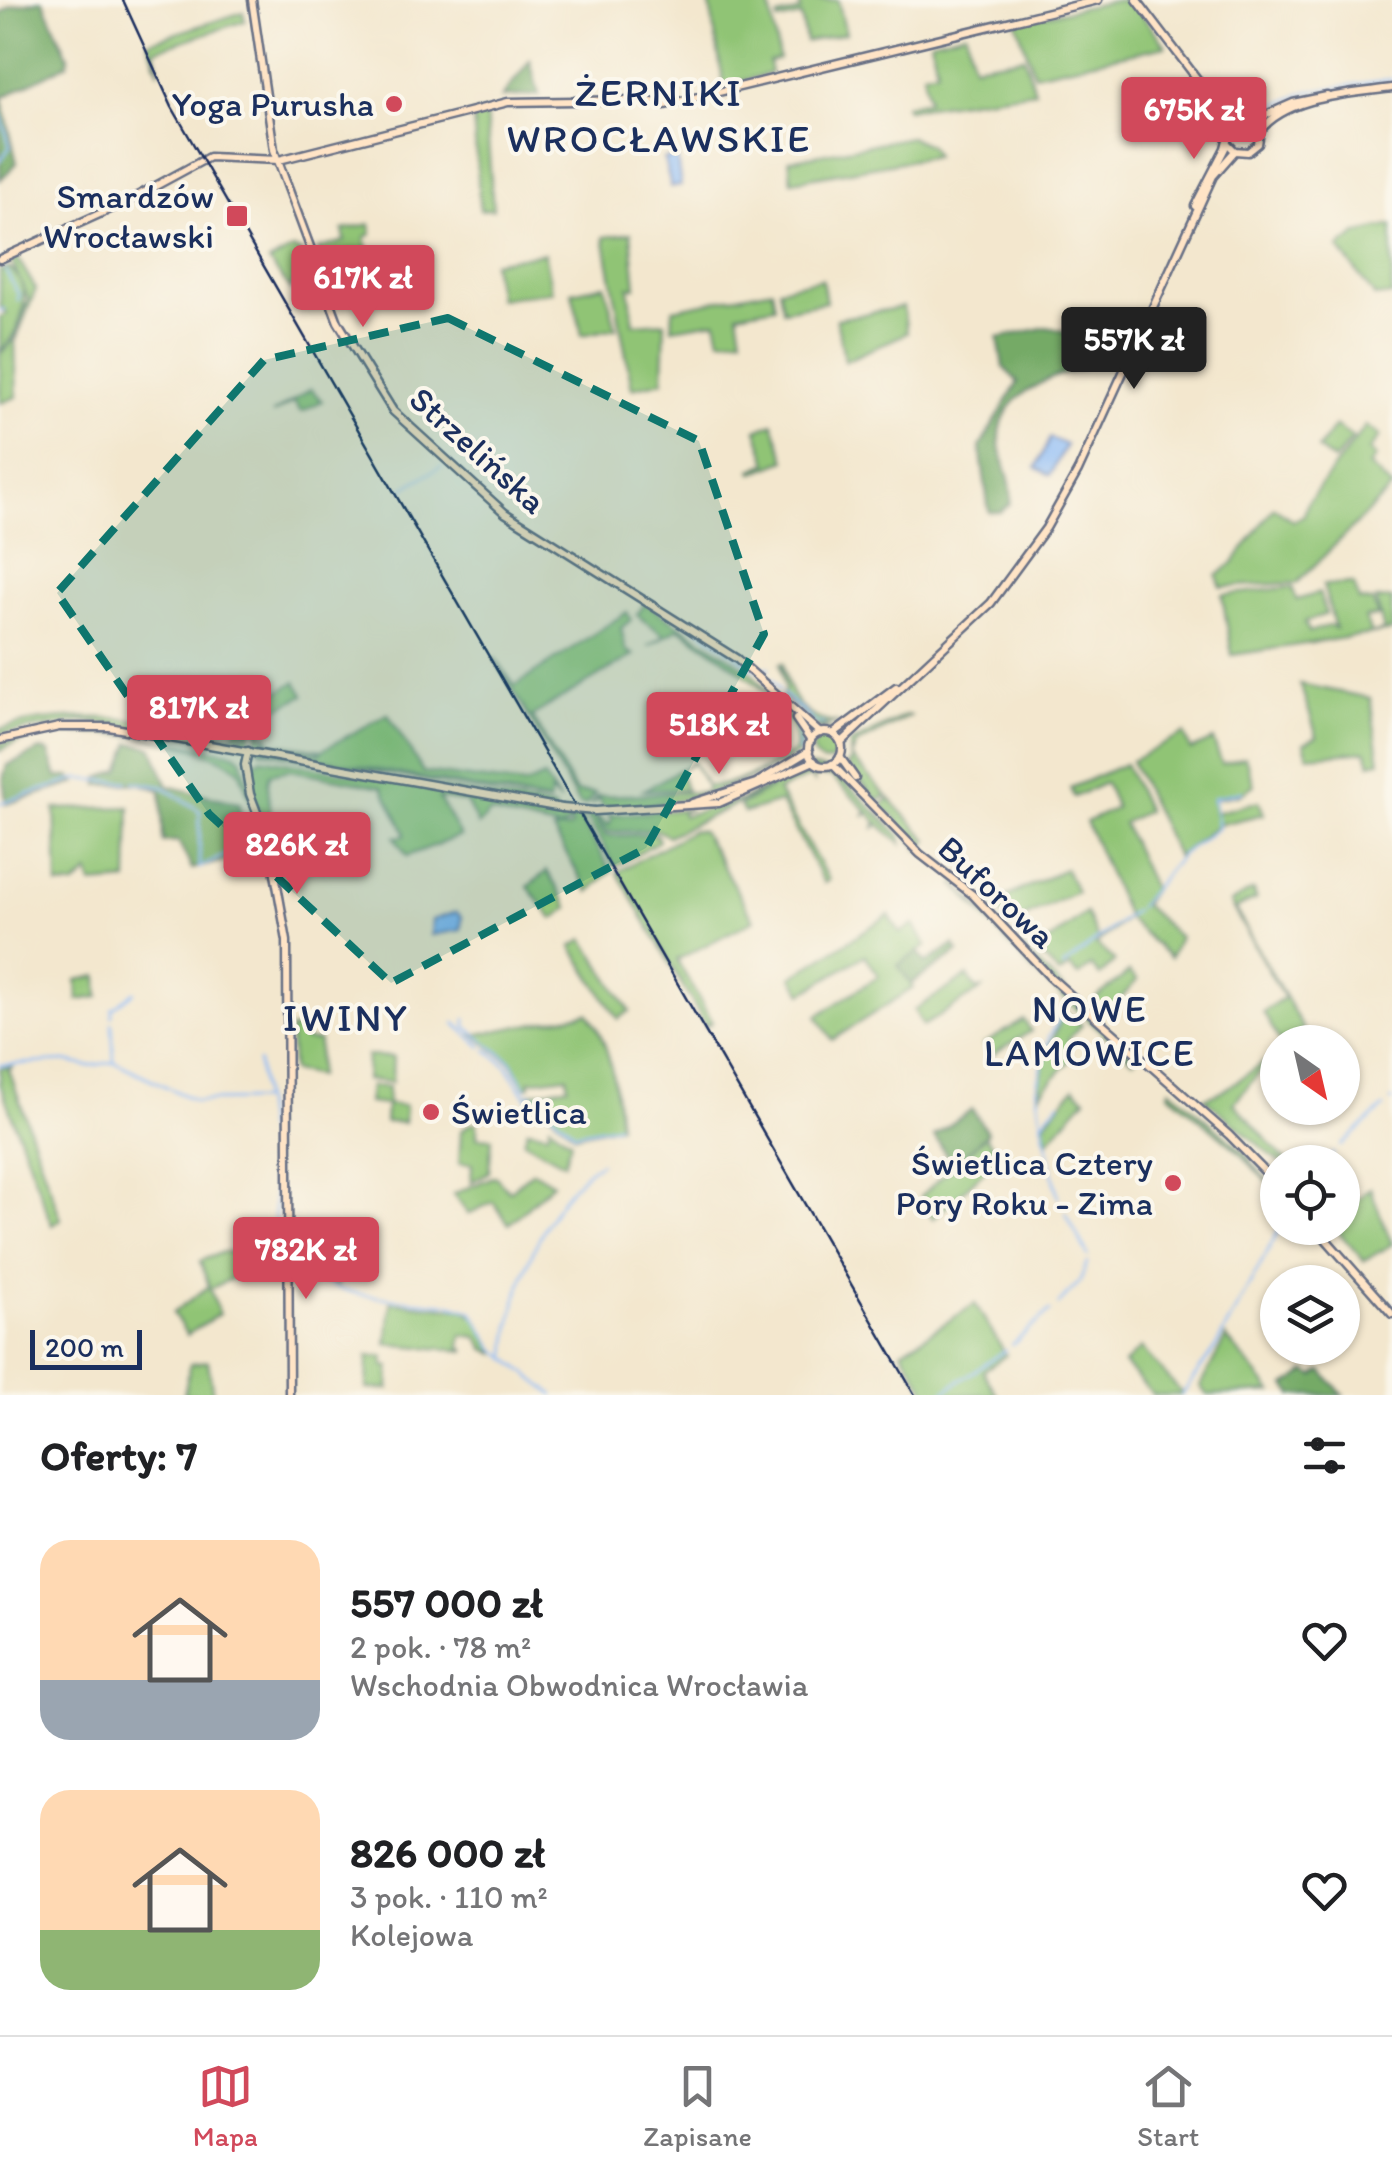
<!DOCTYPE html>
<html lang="pl">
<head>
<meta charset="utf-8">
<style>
	:root { --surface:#fff; --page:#f6f6f6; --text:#202124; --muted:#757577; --line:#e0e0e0; --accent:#d1495b }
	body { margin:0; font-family:Itim,sans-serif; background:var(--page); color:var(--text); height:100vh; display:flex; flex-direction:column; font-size:38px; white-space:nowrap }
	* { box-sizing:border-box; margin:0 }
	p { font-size:32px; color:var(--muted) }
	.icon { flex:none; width:55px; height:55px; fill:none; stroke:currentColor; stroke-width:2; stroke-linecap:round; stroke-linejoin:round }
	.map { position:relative; height:1395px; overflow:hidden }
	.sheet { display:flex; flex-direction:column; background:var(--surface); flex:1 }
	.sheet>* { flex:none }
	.needle { width:65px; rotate:146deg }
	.controls { position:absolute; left:1260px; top:1025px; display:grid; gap:20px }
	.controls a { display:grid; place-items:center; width:100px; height:100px; border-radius:50%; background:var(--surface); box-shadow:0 2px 8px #0004; font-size:50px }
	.scale { position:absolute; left:30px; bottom:25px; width:112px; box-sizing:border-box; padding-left:10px; border:5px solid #1b2f5e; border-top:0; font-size:28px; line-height:35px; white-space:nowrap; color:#1b2f5e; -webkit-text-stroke:8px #fbf7ec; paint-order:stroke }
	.price { position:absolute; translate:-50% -85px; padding:0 22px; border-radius:10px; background:var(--accent); color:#fff; font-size:32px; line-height:65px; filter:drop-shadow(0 2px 5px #0008) }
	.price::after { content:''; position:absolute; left:50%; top:60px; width:30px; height:22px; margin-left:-15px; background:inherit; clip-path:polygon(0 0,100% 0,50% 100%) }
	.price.on { background:#222; color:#fff }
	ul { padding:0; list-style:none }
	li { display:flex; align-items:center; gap:30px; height:250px; padding:0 40px }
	li span { display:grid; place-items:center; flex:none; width:280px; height:200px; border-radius:30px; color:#555 }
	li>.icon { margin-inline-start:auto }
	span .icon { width:120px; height:120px; fill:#fffc; stroke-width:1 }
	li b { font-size:42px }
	h2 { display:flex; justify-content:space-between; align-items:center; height:120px; padding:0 40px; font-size:42px }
	.dock { display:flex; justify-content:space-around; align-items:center; height:140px; border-top:2px solid var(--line); background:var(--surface); font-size:28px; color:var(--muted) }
	.dock a { display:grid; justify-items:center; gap:5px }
	.dock .on { color:var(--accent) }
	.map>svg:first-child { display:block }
	.green { fill:#90c475; stroke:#567a6a; stroke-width:2.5 }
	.forest { fill:#74aa66; stroke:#486c62; stroke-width:2.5 }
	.water { fill:#8abaf6; stroke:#5274aa; stroke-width:2.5 }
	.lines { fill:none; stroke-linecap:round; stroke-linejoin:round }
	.stream { stroke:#8abaf6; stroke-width:2.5 }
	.secondary-casing { stroke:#676f85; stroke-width:11 }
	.secondary { stroke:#ffe4c6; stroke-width:6 }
	.rail { stroke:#1b2f5e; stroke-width:2.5 }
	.secondary-bridge-casing { stroke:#676f85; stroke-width:11; stroke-linecap:butt }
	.secondary-bridge { stroke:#ffe4c6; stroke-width:6 }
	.marked { fill:#0f766e; fill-opacity:0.2; stroke:#0f766e; stroke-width:8; stroke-dasharray:20 12; stroke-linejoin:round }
	.poi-dot { fill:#d1495b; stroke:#fbf7ec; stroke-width:4 }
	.labels { text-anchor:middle; stroke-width:8; stroke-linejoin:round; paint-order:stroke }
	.poi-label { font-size:35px; fill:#1b2f5e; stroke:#fbf7ec; text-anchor:end }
	.street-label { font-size:35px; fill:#1b2f5e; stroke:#fbf7ec }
	.neighbourhood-label { font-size:38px; letter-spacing:2.5px; fill:#1b2f5e; stroke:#fbf7ec }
	.quarter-label { font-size:40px; letter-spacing:2.5px; fill:#1b2f5e; stroke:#fbf7ec }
</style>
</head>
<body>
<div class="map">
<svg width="1392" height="1395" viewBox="0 0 1392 1395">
	<rect width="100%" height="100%" fill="#fbf7ec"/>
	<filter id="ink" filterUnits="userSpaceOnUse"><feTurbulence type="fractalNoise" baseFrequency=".01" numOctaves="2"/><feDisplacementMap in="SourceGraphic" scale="20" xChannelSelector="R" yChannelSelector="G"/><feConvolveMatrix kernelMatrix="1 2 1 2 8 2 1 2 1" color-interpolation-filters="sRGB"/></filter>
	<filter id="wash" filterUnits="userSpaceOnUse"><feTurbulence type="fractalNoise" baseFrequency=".0048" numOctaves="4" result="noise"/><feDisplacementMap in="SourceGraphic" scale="40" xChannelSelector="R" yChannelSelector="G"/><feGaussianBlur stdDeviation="2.25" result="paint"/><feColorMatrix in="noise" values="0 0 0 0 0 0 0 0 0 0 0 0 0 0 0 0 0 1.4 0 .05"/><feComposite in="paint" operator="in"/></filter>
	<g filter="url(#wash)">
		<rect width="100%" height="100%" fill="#f3e7ce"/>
		<g class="green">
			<polygon points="709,0 769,0 779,59 769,62 771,73 724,86"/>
			<polygon points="799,0 838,0 846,33 806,42 801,16 778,21 778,17 801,11"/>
			<polygon points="1119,0 1134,5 1166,46 1034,74 1016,21"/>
			<polygon points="243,12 245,21 155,50 159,72 148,42"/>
			<polygon points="966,32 973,65 1024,57 1035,91 906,109 905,105 928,100 923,73 937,70 931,41"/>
			<polygon points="486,112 493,209 480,210 473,115"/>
			<polygon points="910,137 929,145 935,156 792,181 789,160"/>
			<polygon points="370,224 372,234 365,237 373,271 327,276 318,249 345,241 343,230"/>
			<polygon points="1392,225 1392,295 1375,297 1339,248 1358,234"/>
			<polygon points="631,233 636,287 629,287 634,324 665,322 663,381 632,388 604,237"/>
			<polygon points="293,249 301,252 291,290 269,262"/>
			<polygon points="544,253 552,291 498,299 492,262"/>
			<polygon points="17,257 36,289 15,342 17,397 0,403 0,354 14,339 28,299 11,260"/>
			<path d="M9 268C36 287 22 332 0 351V317L6 314 0 305V270Z"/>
			<polygon points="822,279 826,302 783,310 779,288"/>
			<polygon points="605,285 616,328 582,335 572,292"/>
			<polygon points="772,289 775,306 738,313 742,337 720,339 716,321 672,328 673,309"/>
			<polygon points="903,307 907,333 845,361 836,319"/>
			<polygon points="311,389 322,401 301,412 294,402 272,414"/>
			<polygon points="773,423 786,460 753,473 752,470 768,463 757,430"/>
			<polygon points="1335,426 1353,438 1334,461 1318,449"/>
			<polygon points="1366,426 1380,436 1369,451 1376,457 1369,466 1392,488 1297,583 1221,587 1217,576 1234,562 1274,507 1293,521 1304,515 1308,502"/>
			<polygon points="1353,584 1359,600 1373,602 1378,616 1365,618 1371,634 1384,631 1376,600 1392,599 1392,631 1232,655 1222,595 1292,587 1297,600 1319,593 1326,614 1305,622 1309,632 1330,625 1335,628 1323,585"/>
			<path d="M645 603 749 670 805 734 800 753C738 789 674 809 602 806L600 798 591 805 597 796 704 792 707 788 693 763 679 770 686 790H644L693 762 707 786C738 786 768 767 794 752 806 706 711 651 679 628L648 646 665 636 637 615Z"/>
			<polygon points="627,612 631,620 621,628 626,650 634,655 532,716 576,792 595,793 586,805 579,804 494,657 515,686"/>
			<path d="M783 663C788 697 803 721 839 723L820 727 832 731 819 730 782 696 785 689 780 664Z"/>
			<polygon points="296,682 304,695 268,714 268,728 259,725 268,692 268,697"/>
			<polygon points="1300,684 1370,698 1380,761 1370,763 1366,751 1308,756 1304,743 1317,736"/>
			<path d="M261 698 255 722 248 724 240 736 197 731 240 740 252 726 249 741 240 744 84 721 0 734V729C74 706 159 722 232 735L254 716Z"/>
			<polygon points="388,714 423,772 525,785 544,777 560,802 551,792 549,803 536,801 262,751 257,747 264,750 548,802 264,748 256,743 260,729 267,745 319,754 322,751 268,743 266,733 272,743 322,750"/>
			<polygon points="906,715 910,716 856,745 851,757 887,796 878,800 859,779 876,802 847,764 851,763 850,744"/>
			<path d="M103 730 235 753 241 758 259 824 239 770C195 735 45 718 0 751V743L46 732Z"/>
			<polygon points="1184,734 1191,750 1213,740 1222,764 1245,757 1254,785 1240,794 1213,799 1215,813 1259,801 1264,814 1218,825 1177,857 1131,761"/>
			<circle cx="826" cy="749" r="13"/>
			<path d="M262 758 556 809 553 820 566 812 569 823 559 829 490 813 478 825 466 802 439 798 460 836 407 856 395 837 405 836 404 830 382 787 290 770 270 774 268 783 273 847 281 855 273 852 266 826 270 818 265 821C254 803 248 785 252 764Z"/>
			<polygon points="1125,764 1147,811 1123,823 1153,889 1143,904 1179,937 1170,958 1128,919 1086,822 1116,808 1105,783 1074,797 1070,788"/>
			<polygon points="806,767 834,771 901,836 902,844 879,824 875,827 877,822 869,813 864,816 867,811 831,776 814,776 814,781 810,776 778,791 829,880 824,883 780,802 744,813 740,806 773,787 668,836 656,830 607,832 595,815 609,825 612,818 607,815 691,809 682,811 683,816 740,800"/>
			<polygon points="889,798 928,840 924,847 910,832 921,852 893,815 881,807"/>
			<polygon points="130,807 128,881 92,884 89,873 75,885 58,886 55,809"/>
			<polygon points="571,813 577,813 611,871 589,892 553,831 571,828"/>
			<polygon points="585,814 591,814 606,836 656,834 659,841 615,867"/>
			<polygon points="693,830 702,831 754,920 677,960 712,1022 706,1026 617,872"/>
			<polygon points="1065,869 1077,892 1010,924 992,904"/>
			<polygon points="547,871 569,908 553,919 528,887"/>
			<polygon points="954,883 1135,1058 1133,1060 1031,969"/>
			<polygon points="1253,890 1256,899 1235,909 1304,1030 1280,1042 1263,1012 1284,998 1230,903"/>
			<polygon points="1086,913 1098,939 1125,919 1096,944 1115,961 1100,976 1091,966 1078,976 1070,967 1059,974 1036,951"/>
			<polygon points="889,915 900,933 914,925 927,946 899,965 913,988 832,1040 817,1016 879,976 865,955 803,993 792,977"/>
			<polygon points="584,939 630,1011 618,1019 572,947"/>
			<polygon points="1129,972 1137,980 1108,1013 1091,1002"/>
			<polygon points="98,976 99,997 78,1000 77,980"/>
			<polygon points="968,976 976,989 982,989 923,1026 914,1010"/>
			<polygon points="1064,1011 1082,1025 1068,1040 1071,1059 1039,1095 1043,1064"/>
			<path d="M588 1013C612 1045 615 1087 619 1125L575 1135 528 1094 568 1086 567 1076 529 1081 530 1086 525 1087 512 1063 474 1035Z"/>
			<polygon points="1024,1020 1031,1031 991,1056 984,1044"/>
			<polygon points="290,1029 305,1029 306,1040 319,1041 318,1076 292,1071"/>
			<polygon points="367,1056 393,1057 392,1082 366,1080"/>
			<polygon points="1273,1056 1234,1103 1287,1162 1279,1162 1204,1098 1223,1091"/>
			<polygon points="12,1067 9,1070 61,1219 52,1225 0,1084 0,1068"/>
			<polygon points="370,1086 388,1087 387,1104 405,1106 404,1123 385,1122 386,1105 368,1103"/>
			<polygon points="1074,1088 1086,1098 1047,1142 1044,1124"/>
			<polygon points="1170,1088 1243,1151 1277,1193 1238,1151 1169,1093"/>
			<polygon points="471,1123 477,1123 477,1137 492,1138 489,1172 471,1182 472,1164 459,1163 461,1131"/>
			<polygon points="550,1125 571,1141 564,1163 524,1141 528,1129 548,1133"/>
			<polygon points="985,1136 997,1151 991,1156 995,1161 933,1219 921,1196"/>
			<polygon points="533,1171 553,1183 509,1224 493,1202 468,1214 453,1194 495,1176 509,1191"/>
			<polygon points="1370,1188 1392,1244 1364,1261 1335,1228 1342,1228 1343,1212"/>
			<polygon points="294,1249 339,1253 338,1286 307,1273 294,1259"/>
			<polygon points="223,1252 230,1252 239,1275 210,1289 219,1314 187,1335 173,1313 209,1286 200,1261"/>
			<polygon points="391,1302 464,1309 476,1317 496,1354 485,1349 477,1337 462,1335 460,1347 466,1351 387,1344"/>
			<polygon points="975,1304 1006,1355 983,1371 997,1395 929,1395 902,1351"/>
			<polygon points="1226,1337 1272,1392 1207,1395 1200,1386"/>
			<polygon points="1141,1348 1182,1393 1180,1395 1153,1395 1124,1364"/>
			<polygon points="368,1356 384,1357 384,1366 390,1367 389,1389 367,1389"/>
			<polygon points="208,1361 213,1395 184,1395 190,1364"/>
		</g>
		<g class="forest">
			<polygon points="43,0 69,58 67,64 2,98 17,163 0,180 0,14 12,6"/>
			<polygon points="530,60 539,95 502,97"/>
			<path d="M1046 327C1068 329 1085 344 1083 368 1048 377 997 396 1000 442 1001 464 1015 481 1010 504L1000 512H989L980 447 1018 382 1003 367 998 338Z"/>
			<polygon points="131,743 152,747 168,786 240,803 241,857 192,869 178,841 163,842 161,790 138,783 99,785 99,778 120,770"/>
			<polygon points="41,750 49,752 57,777 70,777 76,783 6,804 3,778 7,765"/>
			<polygon points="954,945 959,952 911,984 898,965 918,952 926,963"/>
			<polygon points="972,1109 988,1133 953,1166 934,1136"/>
			<polygon points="1322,1371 1344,1395 1293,1395 1286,1386 1307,1372 1314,1376"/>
		</g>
		<g class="water">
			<polygon points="677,158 681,186 671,187 664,159"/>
			<polygon points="1050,438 1066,445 1050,475 1036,468"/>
			<polygon points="456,912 462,917 461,930 431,935 432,920"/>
		</g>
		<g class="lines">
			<g class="stream">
				<polyline points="0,111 10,147 0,161"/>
				<polyline points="1261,112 1307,92 1392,79"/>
				<polyline points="2,265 5,261"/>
				<polyline points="5,270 19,295 18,300"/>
				<polyline points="0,311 4,309"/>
				<polyline points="403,489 442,466"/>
				<polyline points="680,615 756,669 769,668"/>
				<polyline points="771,679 780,691"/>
				<polyline points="783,694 815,723 824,724"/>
				<polyline points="798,728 799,752"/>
				<polyline points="134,782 164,787 200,811 199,868 232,852"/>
				<polyline points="0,803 78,779 128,782"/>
				<polyline points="1138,907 1183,853 1218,828 1213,798 1242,791"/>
				<polyline points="1063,967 1135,910"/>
				<polyline points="112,1016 112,1009 134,992"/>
				<polyline points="466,1019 466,1027 512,1062 526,1088"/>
				<polyline points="112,1023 114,1060"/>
				<polyline points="455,1023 482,1047"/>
				<polyline points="1051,1034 1064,1010"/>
				<polyline points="487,1050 507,1066 535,1111"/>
				<polyline points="258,1062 273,1186"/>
				<polyline points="1043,1063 1050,1035"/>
				<polyline points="0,1065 65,1061 88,1066 115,1062 196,1101 261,1100"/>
				<polyline points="529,1093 575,1133 617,1125"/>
				<polyline points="1391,1101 1392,1100"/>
				<polyline points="1041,1116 1037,1089 1042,1066"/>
				<polyline points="1042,1119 1043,1127"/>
				<polyline points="1042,1122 1060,1102"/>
				<polyline points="1044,1130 1058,1197"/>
				<polyline points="1341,1146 1384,1107"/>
				<polyline points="1324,1162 1334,1153"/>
				<polyline points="274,1190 275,1238 285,1252"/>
				<polyline points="1066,1213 1088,1256"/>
				<path d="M292 1260C332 1301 392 1297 446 1304"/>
				<polyline points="450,1304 472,1311 494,1348 554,1395"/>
				<polyline points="1058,1305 1079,1283 1087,1263"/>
				<polyline points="1012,1345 1050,1311"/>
				<path d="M507 1356C509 1296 546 1195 600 1163"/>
				<polyline points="837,1387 846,1395"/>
				<polyline points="828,1395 833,1391"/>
				<polyline points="939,1395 1006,1350"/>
				<polyline points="1182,1395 1217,1345 1280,1228"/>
			</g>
		</g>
	</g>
	<g filter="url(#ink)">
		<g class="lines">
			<g class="secondary-casing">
				<g id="secondary">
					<polyline points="252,0 274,150 338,322 393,411 505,513 737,659 820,733"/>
					<polyline points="1137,0 1214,101 1236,121"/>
					<polyline points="1252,121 1293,103 1327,96"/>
					<path d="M1260 131C1287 96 1351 94 1392 88"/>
					<polyline points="1195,206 1225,148 1231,124 1248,120 1260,131 1258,144 1248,152 1235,151 1227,143"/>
					<polyline points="0,259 126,202 209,157 279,160 508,102 643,100 665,105 1098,0"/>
					<polyline points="796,719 811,741"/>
					<circle cx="825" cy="749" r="17"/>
					<polyline points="833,734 896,687"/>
					<polyline points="0,740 59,727 109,727 562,808"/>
					<polyline points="841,743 991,603 1046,528 1078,471 1213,176 1235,151"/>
					<polyline points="248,751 245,765 250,794 270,846 287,941 289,1395"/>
					<polyline points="840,757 855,778"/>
					<polyline points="832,764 920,854 973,895 1050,977 1229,1135 1278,1185"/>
					<polyline points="692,803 756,783 809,751"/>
					<polyline points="595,811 719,803 814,761"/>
					<polyline points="1316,1228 1392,1314"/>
				</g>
			</g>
			<use href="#secondary" class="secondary"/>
			<polyline class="rail" points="123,0 172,107 915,1395"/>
			<g class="secondary-bridge-casing">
				<polyline id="secondary-bridge" points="562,808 595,811"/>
			</g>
			<use href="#secondary-bridge" class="secondary-bridge"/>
		</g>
	</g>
	<path class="marked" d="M448 318 699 441 764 634 646 848 391 983 209 814 57 593 264 360Z"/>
	<g class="poi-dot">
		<circle cx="394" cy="104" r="10"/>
		<rect x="225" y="204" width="24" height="24" rx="5"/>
		<circle cx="431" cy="1112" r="10"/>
		<circle cx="1173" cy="1183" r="10"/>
	</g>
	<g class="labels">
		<g class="poi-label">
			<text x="374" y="116">Yoga Purusha</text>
			<text x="214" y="208">Smardzów<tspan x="214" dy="40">Wrocławski</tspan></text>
			<text x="451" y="1124" text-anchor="start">Świetlica</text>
			<text x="1153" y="1175">Świetlica Cztery<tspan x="1153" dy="40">Pory Roku - Zima</tspan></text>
		</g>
		<g class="street-label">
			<text transform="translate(478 450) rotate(42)" y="12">Strzelińska</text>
			<text transform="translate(997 892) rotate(43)" y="12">Buforowa</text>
		</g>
		<g class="neighbourhood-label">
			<text x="1090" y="1022">NOWE<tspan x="1090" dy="44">LAMOWICE</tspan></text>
		</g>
		<g class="quarter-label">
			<text x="659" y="106">ŻERNIKI<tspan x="659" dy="46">WROCŁAWSKIE</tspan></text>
			<text x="346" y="1031">IWINY</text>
		</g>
	</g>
</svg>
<div class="controls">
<a><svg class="needle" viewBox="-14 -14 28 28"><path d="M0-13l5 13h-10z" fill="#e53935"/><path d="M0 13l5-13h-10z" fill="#757577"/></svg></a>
<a><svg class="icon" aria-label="locate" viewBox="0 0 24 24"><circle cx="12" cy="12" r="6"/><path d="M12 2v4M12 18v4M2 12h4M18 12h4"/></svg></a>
<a><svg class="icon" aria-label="layers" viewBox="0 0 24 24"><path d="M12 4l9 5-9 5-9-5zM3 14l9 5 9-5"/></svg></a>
</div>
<div class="scale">200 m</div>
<b class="price" style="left:1194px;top:162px">675K zł</b>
<b class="price" style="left:363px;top:330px">617K zł</b>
<b class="price on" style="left:1134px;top:392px">557K zł</b>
<b class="price" style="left:199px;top:760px">817K zł</b>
<b class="price" style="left:719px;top:777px">518K zł</b>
<b class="price" style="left:297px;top:897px">826K zł</b>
<b class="price" style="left:306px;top:1302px">782K zł</b>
</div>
<section class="sheet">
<h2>Oferty: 7<svg class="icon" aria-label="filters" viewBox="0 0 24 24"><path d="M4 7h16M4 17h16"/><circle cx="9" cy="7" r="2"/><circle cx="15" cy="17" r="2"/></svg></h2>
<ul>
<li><span style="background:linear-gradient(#ffd9b3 70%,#9aa5b1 0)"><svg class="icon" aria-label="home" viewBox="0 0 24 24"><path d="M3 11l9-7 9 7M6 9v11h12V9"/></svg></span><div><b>557 000 zł</b><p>2 pok. · 78 m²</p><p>Wschodnia Obwodnica Wrocławia</p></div><svg class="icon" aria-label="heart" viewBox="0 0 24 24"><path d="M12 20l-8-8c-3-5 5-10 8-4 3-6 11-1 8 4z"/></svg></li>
<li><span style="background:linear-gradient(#ffd9b3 70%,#8fb573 0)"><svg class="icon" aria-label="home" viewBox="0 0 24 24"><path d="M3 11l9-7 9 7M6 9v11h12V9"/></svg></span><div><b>826 000 zł</b><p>3 pok. · 110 m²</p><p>Kolejowa</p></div><svg class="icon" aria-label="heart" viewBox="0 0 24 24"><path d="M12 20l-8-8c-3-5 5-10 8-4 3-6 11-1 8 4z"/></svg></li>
</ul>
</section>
<nav class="dock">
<a class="on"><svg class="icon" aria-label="map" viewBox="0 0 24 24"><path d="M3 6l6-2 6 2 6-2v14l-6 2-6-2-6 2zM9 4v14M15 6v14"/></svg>Mapa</a>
<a><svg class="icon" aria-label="saved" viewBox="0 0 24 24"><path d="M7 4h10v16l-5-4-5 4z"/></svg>Zapisane</a>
<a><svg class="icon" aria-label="home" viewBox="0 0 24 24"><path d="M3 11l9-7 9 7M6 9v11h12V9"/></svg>Start</a>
</nav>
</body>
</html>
